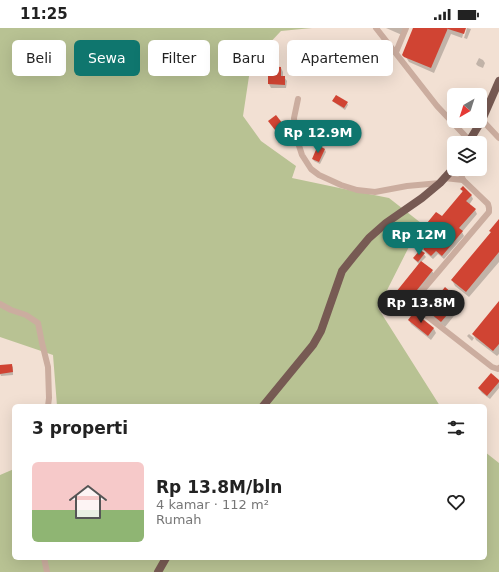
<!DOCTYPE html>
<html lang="id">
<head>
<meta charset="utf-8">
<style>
	:root { --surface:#fff; --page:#f2f2f2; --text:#222; --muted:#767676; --line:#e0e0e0; --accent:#0f766e }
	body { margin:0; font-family:"DejaVu Sans",sans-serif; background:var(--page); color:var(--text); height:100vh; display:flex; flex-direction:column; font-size:15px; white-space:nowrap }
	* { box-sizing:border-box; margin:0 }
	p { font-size:13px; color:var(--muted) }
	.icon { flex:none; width:22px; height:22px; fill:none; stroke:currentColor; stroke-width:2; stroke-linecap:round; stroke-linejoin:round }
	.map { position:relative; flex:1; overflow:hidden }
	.side { position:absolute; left:12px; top:376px; width:475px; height:156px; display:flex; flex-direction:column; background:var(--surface); border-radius:6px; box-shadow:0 4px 16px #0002 }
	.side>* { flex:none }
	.hud { position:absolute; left:12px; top:12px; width:475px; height:36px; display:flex; gap:8px }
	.needle { width:26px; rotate:219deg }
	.buttons { position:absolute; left:447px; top:60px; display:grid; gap:8px }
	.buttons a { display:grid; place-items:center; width:40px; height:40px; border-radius:6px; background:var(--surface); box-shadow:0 4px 16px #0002; font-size:20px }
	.price { position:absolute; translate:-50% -34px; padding:0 9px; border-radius:14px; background:var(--accent); color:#fff; font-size:13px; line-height:26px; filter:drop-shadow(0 1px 2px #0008) }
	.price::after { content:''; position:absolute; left:50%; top:24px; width:12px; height:9px; margin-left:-6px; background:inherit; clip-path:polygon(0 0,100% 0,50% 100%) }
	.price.selected { background:#222; color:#fff }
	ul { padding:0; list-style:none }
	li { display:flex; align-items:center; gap:12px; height:100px; padding:0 20px }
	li+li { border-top:1px solid var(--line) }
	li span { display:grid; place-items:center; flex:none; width:112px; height:80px; border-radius:6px; color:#555 }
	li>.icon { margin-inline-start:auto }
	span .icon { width:48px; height:48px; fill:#fffc; stroke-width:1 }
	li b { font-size:17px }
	h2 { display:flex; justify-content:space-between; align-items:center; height:48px; padding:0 20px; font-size:17px }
	.pill { padding:0 14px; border-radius:6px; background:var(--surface); box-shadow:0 4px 16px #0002; font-size:14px; line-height:36px }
	.pill.selected { background:var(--accent); color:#fff }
	.status { display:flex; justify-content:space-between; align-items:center; height:28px; padding:0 20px; background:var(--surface); direction:ltr }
	.status svg { height:11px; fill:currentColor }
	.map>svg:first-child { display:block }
	.green { fill:#b8c293 }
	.shadow { fill:#0003 }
	.building { fill:#d04433 }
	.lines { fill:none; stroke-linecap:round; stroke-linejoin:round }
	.minor { stroke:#cbad9f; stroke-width:6 }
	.major { stroke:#775a53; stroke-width:8 }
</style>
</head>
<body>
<div class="status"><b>11:25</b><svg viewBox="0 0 49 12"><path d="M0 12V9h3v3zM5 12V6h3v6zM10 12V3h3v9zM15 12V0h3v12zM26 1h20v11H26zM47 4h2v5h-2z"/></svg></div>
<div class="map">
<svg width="499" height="544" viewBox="0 0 499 544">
	<rect width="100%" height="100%" fill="#f2e0d3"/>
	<g class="green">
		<polygon points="0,0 312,0 281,3 251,35 243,88 261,113 296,138 292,150 349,162 389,170 421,195 378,280 440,378 57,378 53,327 0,309"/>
		<polygon points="485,424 499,435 499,544 0,544 0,447 14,441 14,530 485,530"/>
	</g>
	<g class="shadow">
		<polygon points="386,0 405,0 402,7"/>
		<polygon points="415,0 465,0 462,10 451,6 434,45 409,34 404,26"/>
		<polygon points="467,0 471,1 467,11 464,10"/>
		<polygon points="479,30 483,32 485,35 483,40 478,38 476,36"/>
		<polygon points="281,40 283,44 283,49 284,49 287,53 286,60 271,60 269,56"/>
		<polygon points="333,73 347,75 348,77 345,82 335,75"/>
		<polygon points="271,96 282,96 284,99 277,104"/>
		<polygon points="338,98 340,100 337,107 329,104 328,101"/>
		<polygon points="325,122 326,124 320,136 314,133 313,131"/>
		<polygon points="461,161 471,167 473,171 469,177 475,182 477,186 462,204 464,208 444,231 438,226 433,231 426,225 424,222 429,216 422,210 420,206 442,189 463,165"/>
		<polygon points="499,193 499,234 469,269 455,258 452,252 491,205 490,203"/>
		<polygon points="421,223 426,229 421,234 432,243 435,248 415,273 408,282 409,283 405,288 400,283 397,278 403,271 401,269 398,264 419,236 414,231"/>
		<polygon points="459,272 462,278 445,299 431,288 428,282"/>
		<polygon points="499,274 499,326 497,328 476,312 473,306"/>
		<polygon points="414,286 434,301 436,305 431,312 411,296 409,292"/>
		<polygon points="469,306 474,310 472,313 467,308"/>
		<polygon points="11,337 13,339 13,347 1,348 0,346 0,338"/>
		<polygon points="499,353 499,360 490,371 482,365 479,361"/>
	</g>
	<g class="building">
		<polygon points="413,0 448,0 431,40 404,29 402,27"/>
		<polygon points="448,0 466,0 464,6 448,1"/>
		<polygon points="268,38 281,39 281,48 285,48 285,57 268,56"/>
		<polygon points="336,67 348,74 344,80 332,73"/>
		<polygon points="276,87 283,96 275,102 268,93"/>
		<polygon points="330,93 339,97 336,105 327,101"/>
		<polygon points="318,117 325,121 319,134 312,131"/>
		<polygon points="463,158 472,167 466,173 476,181 459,200 463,203 442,228 436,223 431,228 423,221 428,215 426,214 427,213 418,206 436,184 442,188 463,163 460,161"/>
		<polygon points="499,191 499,224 466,264 451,252 491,204 489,203"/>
		<polygon points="420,222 425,225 418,234 413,230"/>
		<polygon points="421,233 433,242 413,267 406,277 407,277 402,283 396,278 403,269 396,264"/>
		<polygon points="445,259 460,272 441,294 426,282"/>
		<polygon points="499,273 499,316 493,323 472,306"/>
		<polygon points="414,284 434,300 428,308 408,292"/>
		<polygon points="12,336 13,344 0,346 0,337"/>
		<polygon points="491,345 499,352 499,354 487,368 478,360"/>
	</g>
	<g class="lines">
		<g class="minor">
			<polyline points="376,0 437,78 470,113"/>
			<polyline points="396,24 406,0"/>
			<polyline points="298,71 294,90 295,105 302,127 311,141 319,147 341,157 357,162 375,164 407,158 440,155"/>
			<polyline points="482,92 499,110"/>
			<polyline points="459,141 463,152 488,176 489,180 489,184 416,270 416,276 419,282 492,339 498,341 499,340"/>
			<polyline points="444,150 463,152"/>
			<polyline points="0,276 11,282 26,287 38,295 42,315 48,339 49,370 48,378"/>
			<polyline points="44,530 47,544"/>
		</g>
		<g class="major">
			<polyline points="468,115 482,92 499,53"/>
			<polyline points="263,378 313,317 321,303 342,243 354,228 369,210 386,195 422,170 440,155 451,143 454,138"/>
			<polyline points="158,544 166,530"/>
		</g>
	</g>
</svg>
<div class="buttons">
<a><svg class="needle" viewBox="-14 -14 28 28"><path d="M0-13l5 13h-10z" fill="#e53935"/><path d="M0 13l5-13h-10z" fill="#767676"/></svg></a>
<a><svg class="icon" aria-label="layers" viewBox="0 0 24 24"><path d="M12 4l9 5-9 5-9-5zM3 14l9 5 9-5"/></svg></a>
</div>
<b class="price" style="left:318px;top:126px">Rp 12.9M</b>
<b class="price" style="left:419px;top:228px">Rp 12M</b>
<b class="price selected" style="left:421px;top:296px">Rp 13.8M</b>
<div class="hud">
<a class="pill">Beli</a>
<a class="pill selected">Sewa</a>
<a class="pill">Filter</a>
<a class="pill">Baru</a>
<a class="pill">Apartemen</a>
</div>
<section class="side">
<h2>3 properti<svg class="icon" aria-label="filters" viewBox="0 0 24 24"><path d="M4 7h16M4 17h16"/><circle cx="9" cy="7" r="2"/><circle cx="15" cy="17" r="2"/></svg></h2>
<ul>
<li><span style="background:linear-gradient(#f6c9c9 60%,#8fb573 0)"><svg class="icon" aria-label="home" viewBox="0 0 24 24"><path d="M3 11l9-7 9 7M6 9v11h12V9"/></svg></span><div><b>Rp 13.8M/bln</b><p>4 kamar · 112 m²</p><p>Rumah</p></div><svg class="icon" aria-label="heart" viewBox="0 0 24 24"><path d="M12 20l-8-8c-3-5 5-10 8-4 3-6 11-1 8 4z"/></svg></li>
</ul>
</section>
</div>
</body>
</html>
